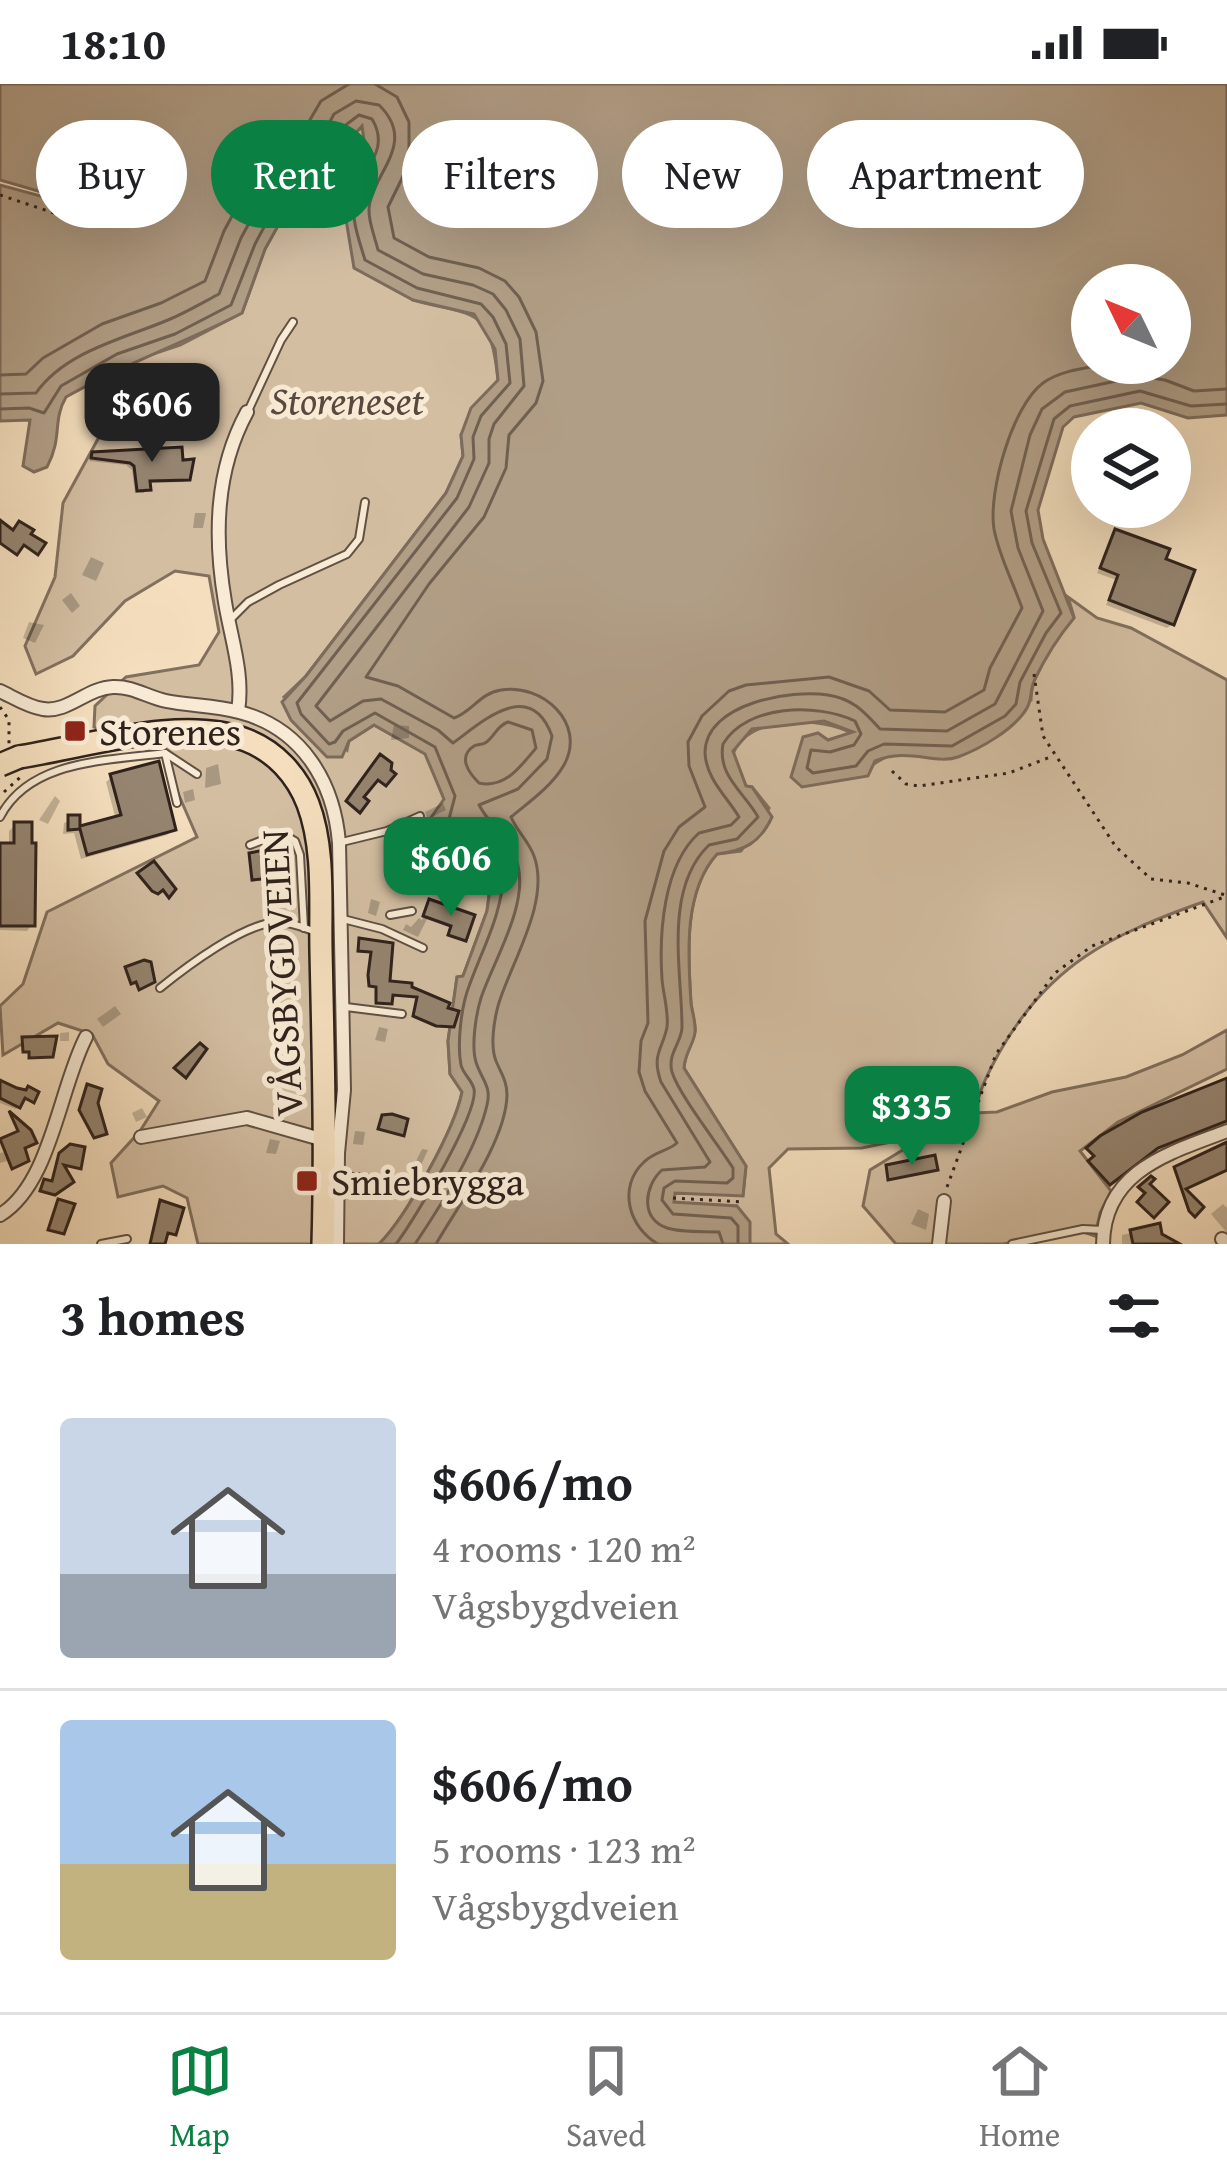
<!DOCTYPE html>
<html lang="en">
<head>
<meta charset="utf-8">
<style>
	:root { --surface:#fff; --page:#f2f2f2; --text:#202124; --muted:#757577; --line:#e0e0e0; --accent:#0b8043 }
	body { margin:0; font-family:"Gentium Book Plus",serif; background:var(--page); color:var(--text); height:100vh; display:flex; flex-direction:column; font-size:45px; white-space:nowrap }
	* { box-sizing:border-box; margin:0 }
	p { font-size:39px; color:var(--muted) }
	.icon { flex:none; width:66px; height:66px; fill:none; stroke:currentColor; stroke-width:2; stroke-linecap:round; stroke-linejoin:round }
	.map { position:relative; height:1160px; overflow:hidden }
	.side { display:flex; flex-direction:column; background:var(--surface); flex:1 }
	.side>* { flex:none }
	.guide { position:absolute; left:36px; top:36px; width:1155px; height:108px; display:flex; gap:24px }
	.needle { width:78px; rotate:313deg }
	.buttons { position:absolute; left:1071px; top:180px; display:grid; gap:24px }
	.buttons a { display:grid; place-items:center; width:120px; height:120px; border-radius:50%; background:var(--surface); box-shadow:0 12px 48px #0002; font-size:60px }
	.price { position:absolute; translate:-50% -102px; padding:0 27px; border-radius:24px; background:var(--accent); color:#fff; font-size:39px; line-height:78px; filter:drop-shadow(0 3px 6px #0008) }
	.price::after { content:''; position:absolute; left:50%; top:72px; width:36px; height:27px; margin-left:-18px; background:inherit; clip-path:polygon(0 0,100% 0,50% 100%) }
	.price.on { background:#222; color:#fff }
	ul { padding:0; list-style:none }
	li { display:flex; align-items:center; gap:36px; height:300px; padding:0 60px }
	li+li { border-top:3px solid var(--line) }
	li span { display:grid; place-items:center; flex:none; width:336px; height:240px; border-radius:12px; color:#555 }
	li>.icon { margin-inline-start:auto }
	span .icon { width:144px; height:144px; fill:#fffc; stroke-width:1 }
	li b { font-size:51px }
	h2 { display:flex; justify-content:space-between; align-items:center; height:144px; padding:0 60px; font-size:51px }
	.pill { padding:0 42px; border-radius:54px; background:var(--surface); box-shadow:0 12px 48px #0002; font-size:42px; line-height:108px }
	.pill.on { background:var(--accent); color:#fff }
	.status { display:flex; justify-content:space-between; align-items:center; height:84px; padding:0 60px; background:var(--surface); direction:ltr }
	.status svg { height:33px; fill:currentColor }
	.menu { display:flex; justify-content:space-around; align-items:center; height:168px; border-top:3px solid var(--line); background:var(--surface); font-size:33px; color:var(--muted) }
	.menu a { display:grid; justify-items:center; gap:6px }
	.menu .on { color:var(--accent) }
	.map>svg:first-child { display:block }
	.green { fill:#d3bea2; stroke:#81705f; stroke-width:3 }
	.water { fill:#b19e86; stroke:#7d6c5c; stroke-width:3; fill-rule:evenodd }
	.shadow { fill:#0003 }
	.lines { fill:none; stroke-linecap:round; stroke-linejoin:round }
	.shore { stroke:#706051; stroke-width:3 }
	.building { fill:#958470; stroke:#2f221c; stroke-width:3 }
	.lane-casing { stroke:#605144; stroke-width:10 }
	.street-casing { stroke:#605144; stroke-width:16 }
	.primary-casing { stroke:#2f221c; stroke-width:26 }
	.path { stroke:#2f221c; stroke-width:3; stroke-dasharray:3 6; stroke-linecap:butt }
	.lane { stroke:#f8ead4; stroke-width:6 }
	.street { stroke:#f8ead4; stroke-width:12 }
	.primary { stroke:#f4debd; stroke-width:21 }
	.primary-bridge-casing { stroke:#2f221c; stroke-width:26; stroke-linecap:butt }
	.primary-bridge { stroke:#f4debd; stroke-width:21 }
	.poi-dot { fill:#8f2418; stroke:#f8ead4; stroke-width:4.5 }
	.labels { text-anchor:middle; stroke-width:10; stroke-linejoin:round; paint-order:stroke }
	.park-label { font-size:39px; font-style:italic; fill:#58493e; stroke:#f8ead4 }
	.poi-label { font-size:39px; fill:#2f221c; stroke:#f8ead4; text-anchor:start }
	.street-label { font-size:39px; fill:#2f221c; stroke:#f8ead4 }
</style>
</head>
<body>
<div class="status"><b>18:10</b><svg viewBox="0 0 49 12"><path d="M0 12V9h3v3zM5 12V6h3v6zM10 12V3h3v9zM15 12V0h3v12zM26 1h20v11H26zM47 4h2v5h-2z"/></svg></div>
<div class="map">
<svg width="1227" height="1160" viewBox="0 0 1227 1160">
	<rect width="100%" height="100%" fill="#f4debd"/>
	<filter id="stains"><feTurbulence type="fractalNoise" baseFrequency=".00167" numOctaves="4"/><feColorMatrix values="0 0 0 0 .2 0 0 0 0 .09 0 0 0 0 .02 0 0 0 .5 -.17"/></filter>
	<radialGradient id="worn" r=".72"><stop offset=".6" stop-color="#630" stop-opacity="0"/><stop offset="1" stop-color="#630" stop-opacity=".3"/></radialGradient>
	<g class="green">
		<path d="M365 42 366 69 342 111 413 216C475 233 490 221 498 296L461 351 463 372 446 409 306 592 284 613 347 666 349 657 374 641 426 670 444 715 492 789 487 827 463 892 457 893 448 957 450 990 462 1008C454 1046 406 1133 379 1160H198L187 1114 163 1102 118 1113 111 1079 140 1047 159 1017 108 980 92 950 58 939 3 971 0 922 23 900 47 828 197 753 171 693 165 668 94 643 95 622 126 593 199 581 219 548 209 492 175 487 125 517 73 572 36 590 25 562 55 493 63 419 99 353V319L93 297 123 280 180 261 242 229 265 165 289 122 330 86 352 50Z"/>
		<path d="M1068 513 1097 534 1131 544 1227 596V854L1203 818C1111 851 1049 880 999 969 988 989 979 1006 975 1029L997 1028 1052 1008 1126 993 1182 971 1227 946V985L1118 1038 1080 1067 1111 1107 1100 1129 1095 1152 1078 1146 1003 1160H896L863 1122 870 1086 929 1050 862 1064 788 1065 769 1084 776 1150 788 1160H626L737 1122 674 1119V1109L743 1111 746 1082 684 984C685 968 693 960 695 948 696 940 692 928 691 919 688 872 683 807 717 770L741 767 769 724 752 703 746 702 733 670C747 630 823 632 853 650L828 656 803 653 872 681 889 671H931L1031 616C1031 587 1056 555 1074 533Z"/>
	</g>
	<path class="water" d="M0 0H1227V331L1188 334 1141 319 1074 333 1063 343 1038 426 1043 455 1074 534C1058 553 1045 574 1034 597 1030 607 1032 615 1027 624 1015 645 980 665 958 673 935 681 908 663 875 677L868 692 802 703 791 693 803 653 818 649 828 656 853 648 824 637 752 645 733 667 746 702 752 703 772 733C760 759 744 767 717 770 683 808 688 872 691 919 692 928 696 939 695 948 694 960 685 968 684 984L746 1082 743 1112 675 1109 674 1118 737 1122 750 1138V1160H379C406 1133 455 1045 462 1008L450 990 448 957 457 893 463 892 487 827 492 789 466 749 441 752 430 735 444 715 425 670 374 641 349 657 342 673H327L291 636 282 618 306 592 446 409 463 372 461 351 471 324 498 296 495 265 474 230 413 216 354 184 342 111 366 70 362 42 346 59 340 78 289 122 265 165 242 229C184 259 123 280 66 313 52 337 63 353 47 383L34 388 23 382 30 336 0 337V101L44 113 45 109 0 96ZM1092 201H1170V279H1092Z"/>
	<g class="shadow">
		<polygon points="105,334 113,335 108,356 100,355"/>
		<polygon points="179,366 187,394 183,398 147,399 144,409 135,409 132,386 126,381 89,377 93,371"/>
		<polygon points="195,429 206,429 203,444 193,444"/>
		<polygon points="1116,449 1163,477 1172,540 1167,544 1106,521 1116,496 1097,489"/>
		<polygon points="91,473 104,479 96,497 82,491"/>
		<polygon points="71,509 80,522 72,529 62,516"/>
		<polygon points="29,538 44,541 35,559 23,554"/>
		<polygon points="394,641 409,642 409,654 391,656"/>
		<polygon points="218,680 221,700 205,704 206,684"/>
		<polygon points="112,693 172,746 167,751 81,775 74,749 63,750 64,739 77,734 77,746 116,736 106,698"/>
		<polygon points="193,705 195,716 185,719 183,708"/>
		<polygon points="55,712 60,717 48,740 39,736"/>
		<polygon points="443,719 446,726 428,735 425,728"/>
		<polygon points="15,741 32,841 27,847 0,846 0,762 9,762 9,747"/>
		<polygon points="420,775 431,780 421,799 410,794"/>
		<polygon points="371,815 380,818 376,832 368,829"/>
		<polygon points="430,818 463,855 462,857 449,852 452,844 427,835 418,853 403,846 406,840 411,843 419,834 422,836"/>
		<polygon points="115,922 121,930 103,943 97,935"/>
		<polygon points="379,943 388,945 385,958 375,956"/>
		<polygon points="69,948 69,957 60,957 60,949"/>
		<polygon points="300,965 303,978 284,983 285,970"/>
		<polygon points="0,999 35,1010 30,1018 22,1014 16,1025 0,1019"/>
		<polygon points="142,1024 147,1033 136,1038 132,1029"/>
		<polygon points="355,1047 365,1048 363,1061 353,1060"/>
		<polygon points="270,1055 280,1057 276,1070 266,1069"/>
		<polygon points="2,1057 22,1064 24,1078 10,1084 7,1077 0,1079 0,1069 5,1068"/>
		<polygon points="422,1065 428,1066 420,1083 415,1079"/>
		<polygon points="1223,1120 1227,1124 1227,1149 1211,1130"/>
		<polygon points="918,1125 929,1130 926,1146 911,1140"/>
		<polygon points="1158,1143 1160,1152 1170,1160 1122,1160 1122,1151"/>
	</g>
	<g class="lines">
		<g class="shore">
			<path d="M375 0 397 13 409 38V80L388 123 394 154 429 173 479 184 505 197 519 213 536 248 543 297 536 319 509 351 506 384 484 433 429 500 366 593 398 602 454 634C472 628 480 609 501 606 542 599 587 639 564 681 552 702 529 718 511 733 517 747 529 758 534 772 551 818 510 880 498 922 494 937 490 962 496 977 501 989 507 997 507 1011 506 1057 459 1120 436 1160"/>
			<polyline points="0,291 26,290 43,274 102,240 161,219 205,197 224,147 252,95 301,51 321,17 349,0"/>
			<path d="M0 310 36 309C66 267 123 255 168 236 185 229 202 219 219 210L241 154 267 106 317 62 334 30 356 17 379 21C416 57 377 86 370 118 366 132 375 153 378 166L423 190 473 201 493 210 506 226 520 255 524 302 494 340 489 355V379L469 423 316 622 330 637 363 617 381 615 438 646 453 659C481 639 530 592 552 652L547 675 518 705 479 721C489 740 513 760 518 782 528 822 493 878 481 914 476 930 471 962 476 978 481 995 492 1002 487 1021 477 1065 440 1123 415 1160"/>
			<path d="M0 325 29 324 44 329 61 302 117 270 175 250 231 221 255 160 279 115 329 71 343 43 359 31 372 35C392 68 359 87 354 117 351 135 360 159 365 176L417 204 481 220 493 233 506 260 510 299 481 332 473 353 474 375 457 414 297 619 301 630 329 660 335 658 343 647 375 629 435 663 455 712 449 735 474 741 504 786C502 834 481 866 467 908 461 927 457 961 461 981 463 990 472 996 474 1005 479 1029 413 1138 396 1160"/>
			<path d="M508 638 532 646 536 664C521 682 505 705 479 699 469 689 457 673 474 662 477 660 482 661 485 659 495 653 495 643 508 638Z"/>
			<path d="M658 1160C629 1144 617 1103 644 1078 654 1068 668 1067 677 1059L645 1007 639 988 641 957 648 939 645 837 664 767 679 743 705 723 689 682 688 658 702 632 729 607 746 601 829 593 869 607 890 626 945 628 984 606 990 584 1022 524C1013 498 999 472 994 445 988 408 1012 322 1043 299 1062 285 1090 284 1113 279"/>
			<path d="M723 1160 719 1148C703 1147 683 1149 667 1144 640 1135 644 1102 662 1086L705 1083 710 1078 661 998C651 970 663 965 667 943 669 929 663 909 662 895 659 850 663 781 699 749L731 741 739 733C728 714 706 695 705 669 705 619 792 605 828 611 854 615 865 629 880 645L947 647 995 620 1043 527 1018 464 1011 427 1030 351 1042 325 1065 308 1139 292 1165 296 1194 307 1227 305"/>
			<path d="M738 1160V1142L731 1134 673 1130 662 1116 664 1104 675 1097 727 1099 733 1094V1084C718 1060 679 1011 672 988 667 970 682 958 682 943 682 888 663 805 709 761L737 755 758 733C745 709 717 692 723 660 747 620 817 619 855 637L861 650 854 661 830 668 811 666 807 684 813 689 856 682 868 667 884 660 952 662 1005 632 1016 620 1020 598 1046 549 1061 529 1032 459 1026 427 1054 335 1070 322 1140 307 1191 322 1227 320"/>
		</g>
	</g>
	<g class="building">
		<polygon points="182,363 183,376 194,375 190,396 150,397 151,406 137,407 134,382 130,379 91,374 92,368"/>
		<polygon points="0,436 13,446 19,437 34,446 31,450 46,459 38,471 24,461 17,471 0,459"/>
		<polygon points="1115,445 1170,465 1166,475 1195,486 1174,541 1109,516 1118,491 1100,484"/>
		<polygon points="380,670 392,679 391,686 396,690 386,702 378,696 364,713 369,717 360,729 346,717"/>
		<polygon points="159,677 176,746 87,771 80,745 68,746 68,731 80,731 80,742 121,731 110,690"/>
		<polygon points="14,738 32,738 32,759 36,759 35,842 0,842 0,759 14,759"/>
		<polygon points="270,765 273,794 252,796 249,769"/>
		<polygon points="154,777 176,805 169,814 163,806 158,810 152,807 137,789"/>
		<polygon points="429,815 475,831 466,857 448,851 451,842 423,832"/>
		<polygon points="359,854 393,859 390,897 412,899 412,903 450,919 448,924 459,927 454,943 436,942 413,932 417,913 393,911 392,920 376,919 376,903 369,902 368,891 371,868 358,867"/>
		<polygon points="144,876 151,878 155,898 139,906 136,898 131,900 125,883"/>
		<polygon points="57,952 53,973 29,974 29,968 23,968 22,953"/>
		<polygon points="200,959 207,965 186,994 174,984"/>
		<polygon points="1227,994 1227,1037 1158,1064 1110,1101 1088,1077 1094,1072 1086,1064 1100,1052 1142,1028"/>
		<polygon points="0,996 17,1004 26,1006 28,1002 39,1008 34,1019 25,1014 20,1024 0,1014"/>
		<polygon points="87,1000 102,1005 98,1019 107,1050 94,1054 79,1026"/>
		<polygon points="9,1027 31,1046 37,1059 25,1064 29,1077 12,1085 0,1055 18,1047"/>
		<polygon points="392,1030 408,1035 404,1052 378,1045 382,1031"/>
		<polygon points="1227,1058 1227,1086 1186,1105 1204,1123 1195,1133 1189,1127 1174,1083"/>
		<polygon points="70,1060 85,1063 81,1085 64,1081 74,1098 55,1111 40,1107 44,1095 52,1097 59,1069"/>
		<polygon points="935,1071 938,1086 888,1096 886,1081"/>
		<polygon points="348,1089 373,1091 369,1109 356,1108 355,1113 348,1112"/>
		<polygon points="1151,1092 1155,1095 1150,1100 1169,1118 1154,1134 1137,1118 1145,1109 1138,1103"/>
		<polygon points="58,1115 75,1120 64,1150 48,1146"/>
		<polygon points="160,1116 184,1124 176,1151 168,1149 165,1160 150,1160"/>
		<polygon points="1160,1139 1162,1150 1180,1160 1133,1160 1130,1146"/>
	</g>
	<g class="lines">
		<g class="lane-casing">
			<g id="lane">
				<polyline points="249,325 281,256 293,238"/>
				<polyline points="232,534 248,518 279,501 347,470 359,455 365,418"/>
				<polyline points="165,669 177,719"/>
				<path d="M0 733C30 675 108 677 165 669L197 690"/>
				<polyline points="342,758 387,747 420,732"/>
				<polyline points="250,761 281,749 295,757 300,771 304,844"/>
				<polyline points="390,831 412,827"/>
				<polyline points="343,835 382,845 423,864"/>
				<path d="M160 904C186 883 244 839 278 838 292 838 304 844 316 848"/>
				<polyline points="346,923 402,930"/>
				<polyline points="101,1160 127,1155"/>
				<polyline points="1012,1160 1083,1145 1103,1146"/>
			</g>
		</g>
		<g class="street-casing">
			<g id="street">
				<path d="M0 607C13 613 28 623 43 625 68 629 87 604 113 603 133 602 147 613 166 617 190 622 215 621 239 628 302 644 334 698 339 759L344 1006 338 1069 337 1160"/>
				<path d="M238 627C244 590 231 555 225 518 214 453 215 387 247 328"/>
				<polyline points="141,1053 247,1034 324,1056"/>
				<path d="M0 1131C51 1100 59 1005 86 953"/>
				<polyline points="1222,1155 1227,1158"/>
				<polyline points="939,1160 944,1117"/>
				<path d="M1103 1160C1104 1086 1170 1069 1227 1047"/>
			</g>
		</g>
		<g class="primary-casing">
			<path id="primary" d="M19 673C85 663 183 631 246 656 275 667 297 691 308 720 325 765 320 819 321 866 323 964 326 1062 323 1160"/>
		</g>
		<g class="path">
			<polyline points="0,111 60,131"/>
			<polyline points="1034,590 1043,652 1116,763 1151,795 1188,799 1225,811"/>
			<polyline points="0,623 9,636 9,660"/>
			<polyline points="892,687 906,700 919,702 1009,689 1053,672"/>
			<polyline points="4,708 24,690"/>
			<polyline points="947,1103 996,970 1055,889 1092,862 1227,812"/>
			<polyline points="673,1114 744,1118"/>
		</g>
		<use href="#lane" class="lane"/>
		<use href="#street" class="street"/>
		<use href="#primary" class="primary"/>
		<g class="primary-bridge-casing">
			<polyline id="primary-bridge" points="0,681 19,673"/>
		</g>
		<use href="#primary-bridge" class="primary-bridge"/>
	</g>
	<g class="poi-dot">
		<rect x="63" y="635" width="24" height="24" rx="6"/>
		<rect x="295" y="1085" width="24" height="24" rx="6"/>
	</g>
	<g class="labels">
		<g class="park-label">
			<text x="347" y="330">Storeneset</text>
		</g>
		<g class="poi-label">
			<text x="99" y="661">Storenes</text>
			<text x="331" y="1111">Smiebrygga</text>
		</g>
		<g class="street-label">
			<text transform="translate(281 889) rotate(-93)" y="14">VÅGSBYGDVEIEN</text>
		</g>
	</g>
	<rect width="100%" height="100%" filter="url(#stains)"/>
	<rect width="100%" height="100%" fill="url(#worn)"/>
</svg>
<div class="buttons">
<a><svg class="needle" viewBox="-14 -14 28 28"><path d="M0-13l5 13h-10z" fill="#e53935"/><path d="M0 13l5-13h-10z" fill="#757577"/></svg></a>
<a><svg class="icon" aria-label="layers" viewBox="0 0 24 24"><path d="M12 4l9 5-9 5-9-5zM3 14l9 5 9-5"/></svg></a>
</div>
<b class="price on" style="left:152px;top:381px">$606</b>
<b class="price" style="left:451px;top:835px">$606</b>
<b class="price" style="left:912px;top:1084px">$335</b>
<div class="guide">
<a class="pill">Buy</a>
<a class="pill on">Rent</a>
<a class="pill">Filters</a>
<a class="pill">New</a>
<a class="pill">Apartment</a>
</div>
</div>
<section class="side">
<h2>3 homes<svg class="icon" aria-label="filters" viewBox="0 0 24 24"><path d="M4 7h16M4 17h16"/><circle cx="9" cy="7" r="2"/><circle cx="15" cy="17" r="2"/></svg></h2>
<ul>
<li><span style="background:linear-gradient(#c9d6e8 65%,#9aa5b1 0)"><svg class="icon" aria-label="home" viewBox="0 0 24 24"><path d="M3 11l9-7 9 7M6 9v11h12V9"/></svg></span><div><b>$606/mo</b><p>4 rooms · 120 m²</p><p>Vågsbygdveien</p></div></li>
<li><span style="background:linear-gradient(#a9c7e8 60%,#c2b280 0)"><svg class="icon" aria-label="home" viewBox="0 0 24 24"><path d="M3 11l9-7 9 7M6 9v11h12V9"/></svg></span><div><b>$606/mo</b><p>5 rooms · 123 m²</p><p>Vågsbygdveien</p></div></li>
</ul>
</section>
<nav class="menu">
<a class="on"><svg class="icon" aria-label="map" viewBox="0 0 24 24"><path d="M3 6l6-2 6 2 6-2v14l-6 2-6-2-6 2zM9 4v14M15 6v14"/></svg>Map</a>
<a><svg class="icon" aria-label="saved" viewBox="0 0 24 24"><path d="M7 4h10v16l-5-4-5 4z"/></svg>Saved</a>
<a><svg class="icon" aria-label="home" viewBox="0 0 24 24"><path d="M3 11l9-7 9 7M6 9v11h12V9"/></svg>Home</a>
</nav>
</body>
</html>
